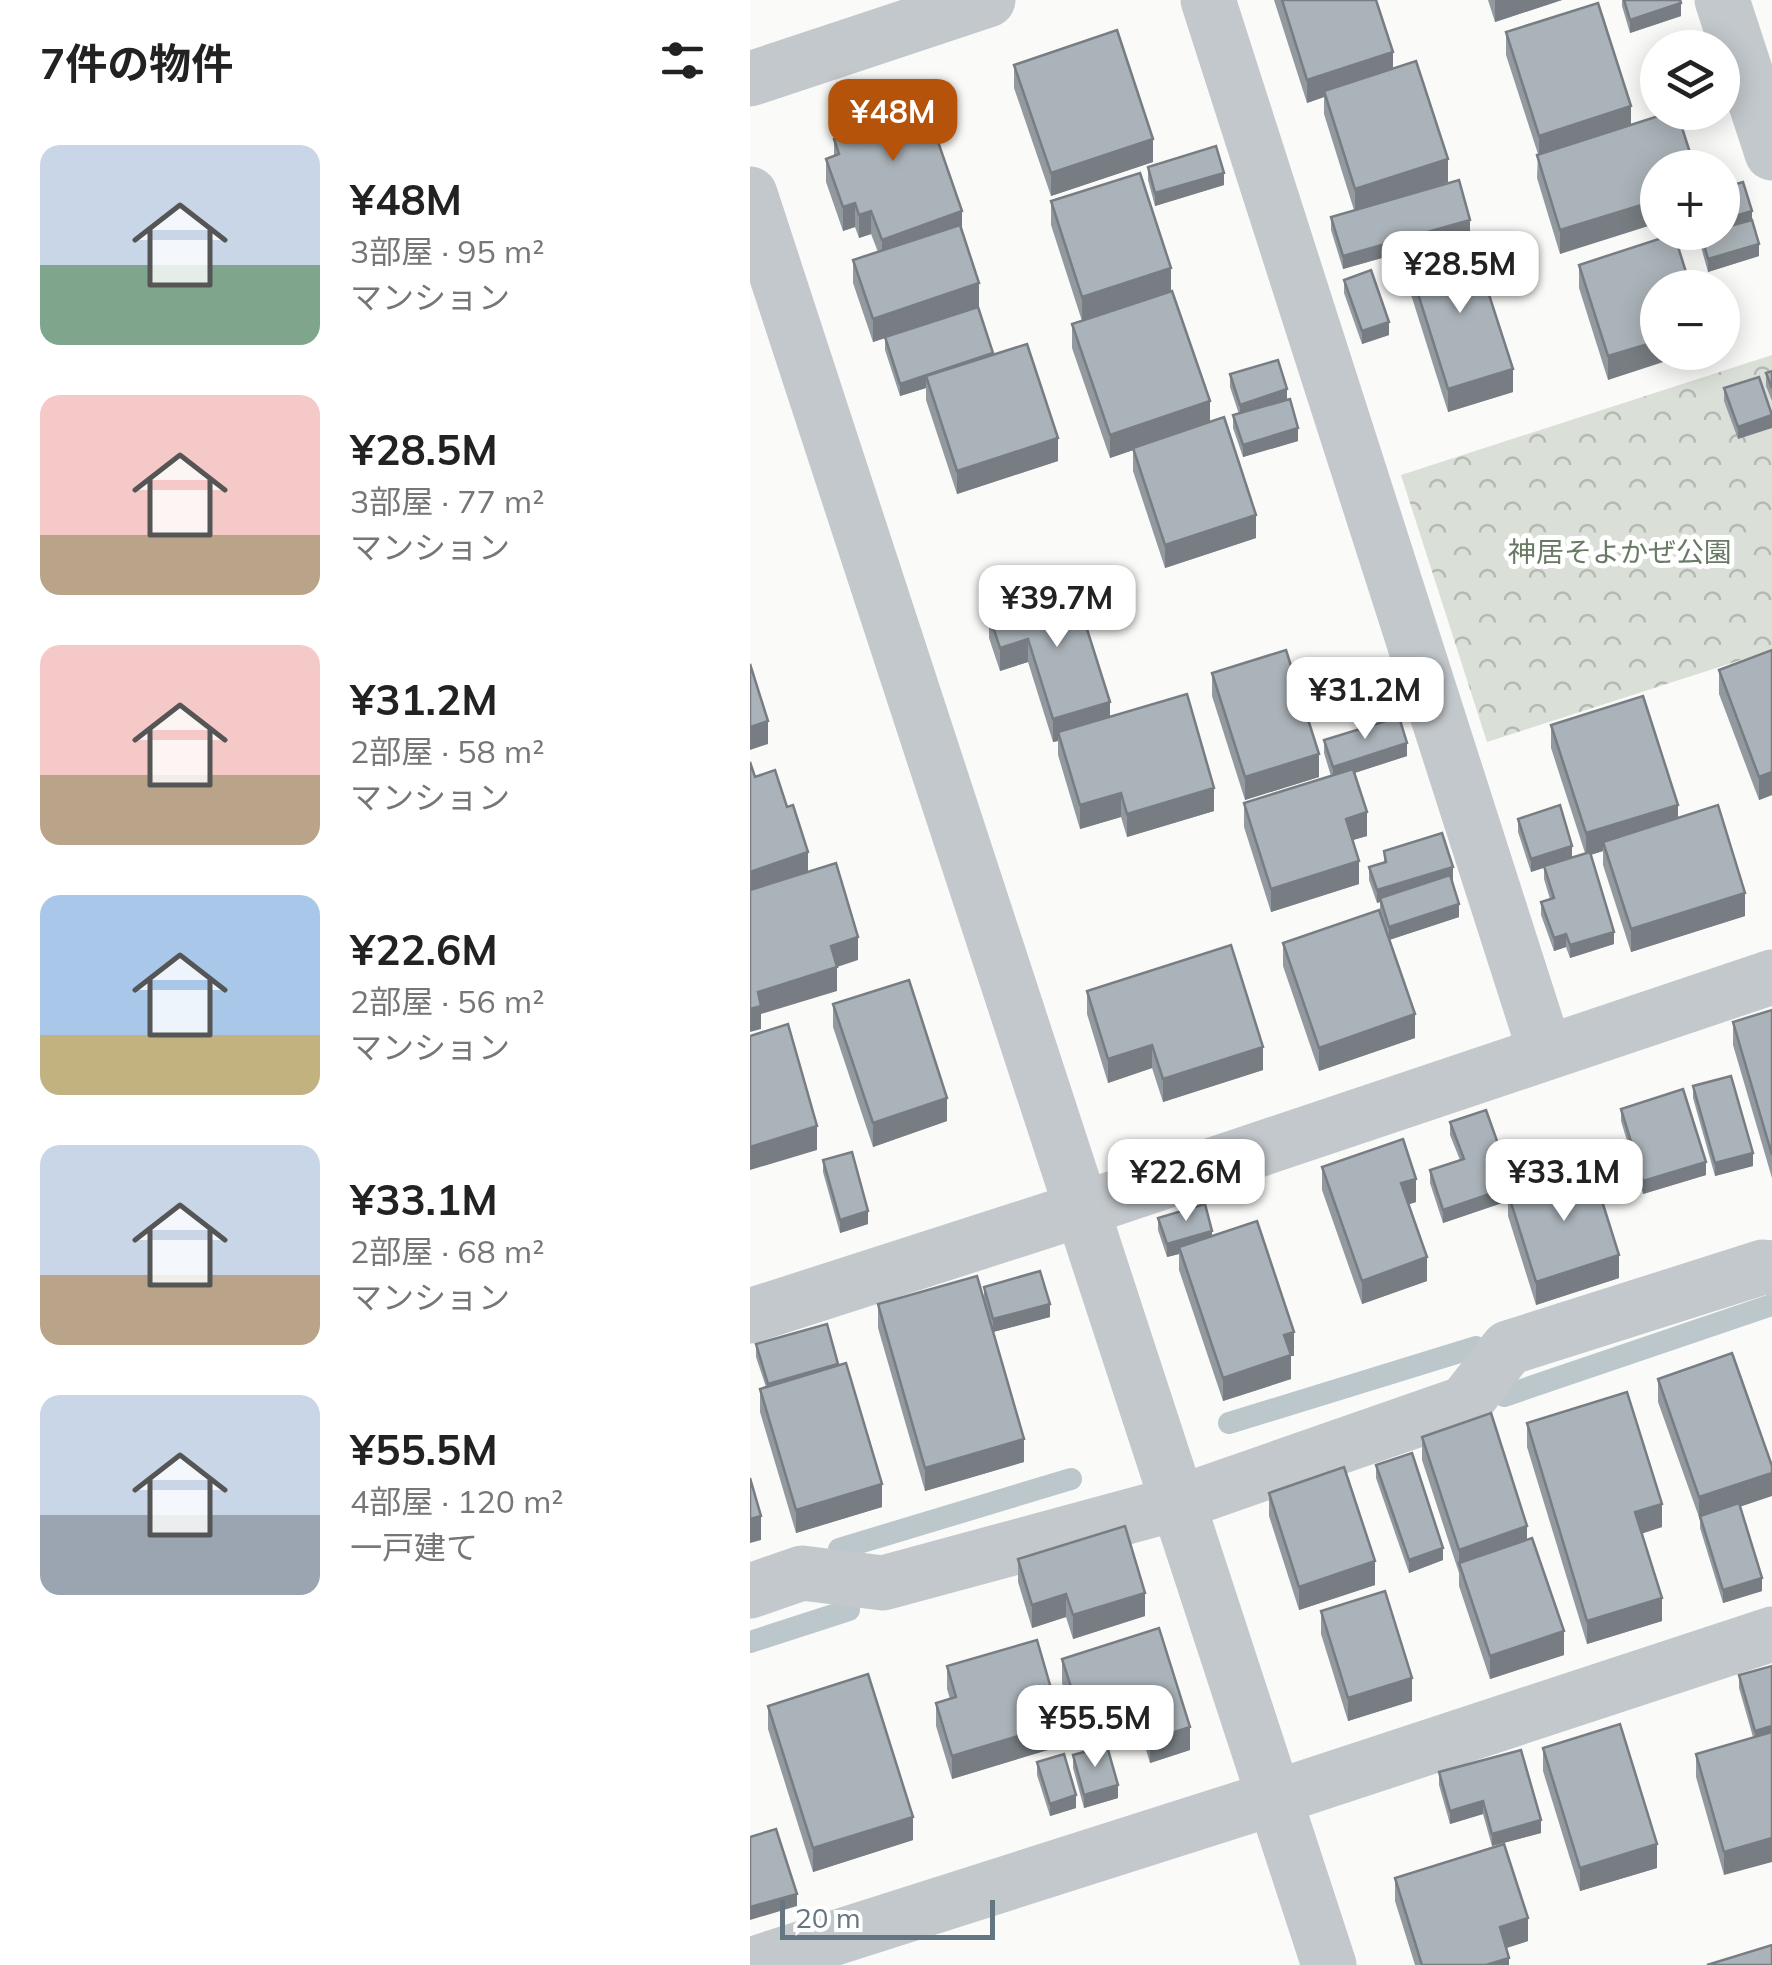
<!DOCTYPE html>
<html lang="ja">
<head>
<meta charset="utf-8">
<style>
	:root { --surface:#fff; --page:#f2f2f2; --text:#222; --muted:#767676; --accent:#b45309 }
	body { margin:0; font-family:Mulish,"Noto Sans JP",sans-serif; background:var(--page); color:var(--text); height:100vh; display:flex; flex-direction:column; font-size:38px; white-space:nowrap }
	* { box-sizing:border-box; margin:0 }
	p { font-size:32px; color:var(--muted) }
	.icon { flex:none; width:55px; height:55px; fill:none; stroke:currentColor; stroke-width:2; stroke-linecap:round; stroke-linejoin:round }
	.map { position:relative; flex:1; overflow:hidden }
	.sheet { display:flex; flex-direction:column; background:var(--surface); width:750px }
	.sheet>* { flex:none }
	.buttons { position:absolute; left:890px; top:30px; display:grid; gap:20px }
	.buttons a { display:grid; place-items:center; width:100px; height:100px; border-radius:50%; background:var(--surface); box-shadow:0 5px 25px #0003; font-size:50px }
	.scale { position:absolute; left:30px; bottom:25px; width:215px; box-sizing:border-box; padding-left:10px; border:5px solid #657683; border-top:0; font-size:28px; line-height:35px; white-space:nowrap; color:#657683; -webkit-text-stroke:8px #fff; paint-order:stroke }
	.price { position:absolute; translate:-50% -85px; padding:0 22px; border-radius:20px; background:#fff; color:#222; font-size:32px; line-height:65px; filter:drop-shadow(0 2px 5px #0008) }
	.price::after { content:''; position:absolute; left:50%; top:60px; width:30px; height:22px; margin-left:-15px; background:inherit; clip-path:polygon(0 0,100% 0,50% 100%) }
	.price.on { background:var(--accent); color:#fff }
	ul { padding:0; list-style:none }
	li { display:flex; align-items:center; gap:30px; height:250px; padding:0 40px }
	li span { display:grid; place-items:center; flex:none; width:280px; height:200px; border-radius:20px; color:#555 }
	li>.icon { margin-inline-start:auto }
	span .icon { width:120px; height:120px; fill:#fffc; stroke-width:1 }
	li b { font-size:42px }
	h2 { display:flex; justify-content:space-between; align-items:center; height:120px; padding:0 40px; font-size:42px }
	main { display:flex; flex:1; min-height:0 }
	.map>svg:first-child { display:block }
	.forest { fill:url(#forest-crowns) }
	.lines { fill:none; stroke-linecap:round; stroke-linejoin:round }
	.stream { stroke:#bbc7cb; stroke-width:22 }
	.minor { stroke:#c3c8cc; stroke-width:55 }
	.wall { fill:#929a9f }
	.shaded-wall { fill:#777d82 }
	.building { fill:#aab3b9; stroke:#777d82; stroke-width:2.5 }
	.labels { text-anchor:middle; stroke-width:10; stroke-linejoin:round; paint-order:stroke }
	.park-label { font-size:28px; fill:#687a64; stroke:#fff }
</style>
</head>
<body>
<main>
<section class="sheet">
<h2>7件の物件<svg class="icon" aria-label="filters" viewBox="0 0 24 24"><path d="M4 7h16M4 17h16"/><circle cx="9" cy="7" r="2"/><circle cx="15" cy="17" r="2"/></svg></h2>
<ul>
<li><span style="background:linear-gradient(#c9d6e8 60%,#7fa58c 0)"><svg class="icon" aria-label="home" viewBox="0 0 24 24"><path d="M3 11l9-7 9 7M6 9v11h12V9"/></svg></span><div><b>¥48M</b><p>3部屋 · 95 m²</p><p>マンション</p></div></li>
<li><span style="background:linear-gradient(#f6c9c9 70%,#b9a48a 0)"><svg class="icon" aria-label="home" viewBox="0 0 24 24"><path d="M3 11l9-7 9 7M6 9v11h12V9"/></svg></span><div><b>¥28.5M</b><p>3部屋 · 77 m²</p><p>マンション</p></div></li>
<li><span style="background:linear-gradient(#f6c9c9 65%,#b9a48a 0)"><svg class="icon" aria-label="home" viewBox="0 0 24 24"><path d="M3 11l9-7 9 7M6 9v11h12V9"/></svg></span><div><b>¥31.2M</b><p>2部屋 · 58 m²</p><p>マンション</p></div></li>
<li><span style="background:linear-gradient(#a9c7e8 70%,#c2b280 0)"><svg class="icon" aria-label="home" viewBox="0 0 24 24"><path d="M3 11l9-7 9 7M6 9v11h12V9"/></svg></span><div><b>¥22.6M</b><p>2部屋 · 56 m²</p><p>マンション</p></div></li>
<li><span style="background:linear-gradient(#c9d6e8 65%,#b9a48a 0)"><svg class="icon" aria-label="home" viewBox="0 0 24 24"><path d="M3 11l9-7 9 7M6 9v11h12V9"/></svg></span><div><b>¥33.1M</b><p>2部屋 · 68 m²</p><p>マンション</p></div></li>
<li><span style="background:linear-gradient(#c9d6e8 60%,#9aa5b1 0)"><svg class="icon" aria-label="home" viewBox="0 0 24 24"><path d="M3 11l9-7 9 7M6 9v11h12V9"/></svg></span><div><b>¥55.5M</b><p>4部屋 · 120 m²</p><p>一戸建て</p></div></li>
</ul>
</section>
<div class="map">
<svg width="1022" height="1965" viewBox="0 0 1022 1965">
	<defs>
		<pattern id="forest-crowns" width="20" height="18" patternUnits="userSpaceOnUse" patternTransform="scale(2.5)"><rect width="20" height="18" fill="#dadfd7"/><path d="M2 6a3 3 0 1 1 6 0M12 15a3 3 0 1 1 6 0" fill="none" stroke="#b4b9b4"/></pattern>
	</defs>
	<rect width="100%" height="100%" fill="#fafaf8"/>
	<polygon class="forest" points="1022,355 1022,650 737,742 651,475"/>
	<g class="lines">
		<g class="stream">
			<polyline points="479,1423 726,1347 754,1396 1022,1305"/>
			<polyline points="0,1642 99,1610 89,1549 321,1479"/>
		</g>
		<g class="minor">
			<polyline points="458,0 795,1051"/>
			<polyline points="972,0 1022,153"/>
			<polyline points="0,79 238,0"/>
			<polyline points="0,194 579,1965"/>
			<polyline points="0,1316 332,1209 1022,977"/>
			<polyline points="0,1591 52,1573 133,1583 428,1503 715,1403 758,1348 1013,1267 1022,1268"/>
			<polyline points="0,1965 524,1798 1022,1634"/>
		</g>
	</g>
	<g class="wall">
		<polygon points="524,0 626,0 643,68 698,182 672,191 720,233 593,269 581,230 581,217 604,210 574,114 574,97 557,103"/>
		<polygon points="738,0 812,0 745,22"/>
		<polygon points="872,0 930,0 931,16 880,33 872,6"/>
		<polygon points="756,32 881,125 944,168 810,254 787,178 788,154 756,55"/>
		<polygon points="264,65 403,162 301,196 264,88"/>
		<polygon points="86,113 212,231 228,307 243,354 308,461 207,494 176,400 176,388 150,396 135,350 135,338 123,342 103,283 103,260 128,252 121,234 109,238 105,227 93,231 76,182 76,159 84,156 84,139 86,138"/>
		<polygon points="398,167 474,185 405,206 398,180"/>
		<polygon points="301,201 421,291 460,422 506,538 415,568 383,471 383,450 360,458 322,348 322,324 332,321 301,225"/>
		<polygon points="1002,220 1009,256 958,272 951,247 951,234 954,232 972,232"/>
		<polygon points="924,234 858,380 829,288 829,265"/>
		<polygon points="658,262 763,392 698,412 658,285"/>
		<polygon points="594,280 639,335 612,344 594,293"/>
		<polygon points="1022,371 1022,401 1016,386 1016,373"/>
		<polygon points="480,374 537,399 548,441 493,457 483,428 483,415 489,414 480,387"/>
		<polygon points="1009,377 988,439 974,401 974,388"/>
		<polygon points="324,588 360,717 464,811 377,837 371,817 330,829 308,755 308,741 303,742 278,662 250,671 239,638 239,615"/>
		<polygon points="1022,650 1022,795 1009,800 969,694 969,670"/>
		<polygon points="462,673 569,777 495,800 462,696"/>
		<polygon points="801,725 928,818 995,916 881,952 853,865 853,851 841,855 864,944 820,958 816,947 804,951 791,915 791,902 800,899 794,879 794,867 781,872 768,832 768,819 822,857 835,853 801,748"/>
		<polygon points="574,740 657,756 604,773 617,836 603,840 609,884 521,912 494,827 494,803 581,776 574,753"/>
		<polygon points="634,851 703,880 709,917 639,940 630,911 630,902 627,903 619,880 619,867 634,863"/>
		<polygon points="533,943 665,1038 569,1071 533,966"/>
		<polygon points="337,991 513,1070 413,1102 402,1068 358,1083 337,1014"/>
		<polygon points="83,1004 197,1121 123,1147 83,1027"/>
		<polygon points="1022,1010 1022,1178 983,1045 983,1022"/>
		<polygon points="943,1086 1003,1166 965,1176 943,1098"/>
		<polygon points="871,1109 956,1175 893,1194 871,1121"/>
		<polygon points="700,1122 763,1191 869,1278 786,1305 758,1216 758,1201 693,1223 680,1183 680,1170 710,1160 700,1135"/>
		<polygon points="73,1160 118,1224 90,1233 73,1172"/>
		<polygon points="572,1167 666,1202 659,1204 677,1281 612,1304 572,1190"/>
		<polygon points="408,1218 462,1236 544,1356 541,1356 541,1379 473,1401 429,1270 429,1254 417,1257 408,1230"/>
		<polygon points="234,1287 300,1317 243,1332 234,1300"/>
		<polygon points="128,1304 274,1462 175,1491 128,1328"/>
		<polygon points="6,1344 88,1365 132,1507 46,1533 10,1412 10,1389 16,1387 6,1357"/>
		<polygon points="908,1379 990,1507 1012,1591 973,1603 950,1528 950,1520 908,1402"/>
		<polygon points="777,1423 912,1527 891,1533 912,1621 837,1644 777,1447"/>
		<polygon points="672,1437 777,1540 814,1655 740,1679 709,1586 709,1573 672,1460"/>
		<polygon points="626,1465 693,1560 659,1573 626,1478"/>
		<polygon points="519,1493 625,1585 549,1610 519,1516"/>
		<polygon points="268,1559 395,1616 323,1639 316,1617 282,1628 268,1582"/>
		<polygon points="571,1611 662,1701 598,1721 571,1634"/>
		<polygon points="409,1628 440,1750 400,1763 391,1733 334,1751 312,1683 312,1659"/>
		<polygon points="197,1666 311,1746 202,1779 186,1726 186,1703 200,1699 197,1689"/>
		<polygon points="1022,1666 974,1875 946,1777 946,1754 1003,1737 989,1688 989,1675"/>
		<polygon points="18,1706 163,1840 63,1872 18,1729"/>
		<polygon points="793,1748 907,1868 830,1891 793,1771"/>
		<polygon points="323,1755 368,1798 334,1808 323,1768"/>
		<polygon points="287,1762 326,1808 300,1816 287,1775"/>
		<polygon points="689,1772 791,1833 742,1846 733,1814 700,1824 689,1785"/>
		<polygon points="645,1878 778,1941 756,1948 759,1965 665,1965 645,1901"/>
	</g>
	<g class="shaded-wall">
		<polygon points="745,0 812,0 745,22"/>
		<polygon points="931,3 931,16 880,33 880,20"/>
		<polygon points="643,52 643,75 574,91 574,97 557,103 557,80"/>
		<polygon points="881,106 881,129 789,159 789,136"/>
		<polygon points="403,139 403,162 301,196 301,173"/>
		<polygon points="698,159 698,182 605,212 605,189"/>
		<polygon points="474,173 474,185 405,206 405,193"/>
		<polygon points="908,200 908,223 810,254 810,230"/>
		<polygon points="105,203 105,227 93,231 93,207"/>
		<polygon points="121,211 121,234 109,238 109,215"/>
		<polygon points="212,211 212,234 132,263 132,240"/>
		<polygon points="1002,211 1002,224 972,232 972,220"/>
		<polygon points="720,220 720,233 593,269 593,256"/>
		<polygon points="1009,244 1009,256 958,272 958,259"/>
		<polygon points="421,268 421,291 332,321 332,297"/>
		<polygon points="229,283 229,307 123,342 123,319"/>
		<polygon points="639,322 639,335 612,344 612,331"/>
		<polygon points="908,341 908,352 944,352 858,380 858,356"/>
		<polygon points="243,353 176,376 176,388 150,396 150,384"/>
		<polygon points="763,369 763,392 698,412 698,389"/>
		<polygon points="537,389 537,402 490,417 490,405"/>
		<polygon points="460,401 460,424 360,458 360,435"/>
		<polygon points="1022,415 1022,428 988,439 988,427"/>
		<polygon points="548,428 548,441 493,457 493,445"/>
		<polygon points="308,438 308,461 207,494 207,471"/>
		<polygon points="506,515 506,538 415,568 415,545"/>
		<polygon points="278,639 278,662 250,671 250,648"/>
		<polygon points="360,702 360,725 308,732 308,741 303,742 303,719"/>
		<polygon points="18,721 18,744 0,750 0,727"/>
		<polygon points="657,743 657,756 583,780 583,767"/>
		<polygon points="569,754 569,777 495,800 495,777"/>
		<polygon points="1022,772 1022,795 1009,800 1009,777"/>
		<polygon points="464,788 464,811 377,837 377,814"/>
		<polygon points="371,793 371,817 330,829 330,805"/>
		<polygon points="928,805 928,828 853,842 853,851 836,856 836,833"/>
		<polygon points="617,812 617,836 596,842 596,819"/>
		<polygon points="822,846 822,859 781,872 781,859"/>
		<polygon points="58,852 58,876 0,895 0,872"/>
		<polygon points="609,861 609,884 521,912 521,889"/>
		<polygon points="703,867 703,880 631,902 630,898 630,902 627,903 627,890"/>
		<polygon points="995,893 995,916 881,952 881,929"/>
		<polygon points="709,904 709,917 639,940 639,927"/>
		<polygon points="864,932 864,944 820,958 820,945"/>
		<polygon points="816,934 816,947 804,951 804,938"/>
		<polygon points="108,937 108,960 81,969 81,946"/>
		<polygon points="87,967 87,991 11,1014 11,1029 0,1032 0,1009 8,992"/>
		<polygon points="665,1014 665,1038 569,1071 569,1048"/>
		<polygon points="402,1045 402,1068 358,1083 358,1059"/>
		<polygon points="513,1047 513,1070 413,1102 413,1079"/>
		<polygon points="197,1098 197,1121 123,1147 123,1123"/>
		<polygon points="67,1126 67,1150 0,1170 0,1147"/>
		<polygon points="1003,1153 1003,1166 965,1176 965,1163"/>
		<polygon points="956,1162 956,1175 893,1194 893,1181"/>
		<polygon points="666,1179 666,1202 651,1207 651,1183"/>
		<polygon points="763,1186 763,1199 758,1193 758,1201 693,1223 693,1210"/>
		<polygon points="118,1211 118,1224 90,1233 90,1220"/>
		<polygon points="462,1231 462,1244 429,1247 429,1254 417,1257 417,1244"/>
		<polygon points="869,1255 869,1278 786,1305 786,1282"/>
		<polygon points="677,1257 677,1281 612,1304 612,1281"/>
		<polygon points="300,1304 300,1317 243,1332 243,1319"/>
		<polygon points="544,1332 544,1356 541,1356 541,1379 473,1401 473,1378 534,1335"/>
		<polygon points="274,1439 274,1462 175,1491 175,1468"/>
		<polygon points="1022,1473 1022,1496 951,1520 950,1516 949,1521 949,1497"/>
		<polygon points="132,1484 132,1507 46,1533 46,1510"/>
		<polygon points="912,1504 912,1527 885,1536 885,1512"/>
		<polygon points="11,1516 11,1540 0,1543 0,1519"/>
		<polygon points="777,1526 777,1550 709,1563 709,1573 709,1550"/>
		<polygon points="693,1548 693,1560 659,1573 659,1560"/>
		<polygon points="625,1561 625,1585 549,1610 549,1587"/>
		<polygon points="1012,1578 1012,1591 973,1603 973,1590"/>
		<polygon points="395,1593 395,1616 323,1639 323,1615"/>
		<polygon points="316,1594 316,1617 282,1628 282,1605"/>
		<polygon points="912,1598 912,1621 837,1644 837,1621"/>
		<polygon points="814,1631 814,1655 740,1679 740,1656"/>
		<polygon points="662,1678 662,1701 598,1721 598,1698"/>
		<polygon points="391,1709 391,1733 334,1751 334,1728"/>
		<polygon points="311,1723 311,1746 202,1779 202,1756"/>
		<polygon points="1022,1726 1022,1739 1005,1744 1005,1731"/>
		<polygon points="440,1727 440,1750 400,1763 400,1740"/>
		<polygon points="368,1785 368,1798 334,1808 334,1795"/>
		<polygon points="326,1795 326,1808 300,1816 300,1804"/>
		<polygon points="733,1801 733,1814 700,1824 700,1811"/>
		<polygon points="163,1817 163,1840 63,1872 63,1848"/>
		<polygon points="791,1820 791,1833 742,1846 742,1834"/>
		<polygon points="1022,1838 1022,1862 974,1875 974,1852"/>
		<polygon points="907,1844 907,1868 830,1891 830,1868"/>
		<polygon points="47,1894 47,1906 0,1920 0,1907"/>
		<polygon points="778,1918 778,1941 750,1950 750,1927"/>
		<polygon points="759,1958 759,1965 736,1965"/>
	</g>
	<g class="building">
		<polygon points="532,0 626,0 643,52 557,80"/>
		<polygon points="874,0 930,0 931,3 880,20"/>
		<polygon points="848,3 881,106 789,136 756,32"/>
		<polygon points="367,30 403,139 301,173 264,65"/>
		<polygon points="666,61 698,159 605,189 574,91"/>
		<polygon points="168,84 212,211 132,240 121,211 109,215 105,203 93,207 76,159 89,154 84,139 93,135 86,113"/>
		<polygon points="921,112 927,112 944,165 937,168 908,168 908,200 810,230 787,155"/>
		<polygon points="466,146 474,173 405,193 398,167"/>
		<polygon points="390,173 421,268 332,297 301,201"/>
		<polygon points="709,180 720,220 593,256 581,217"/>
		<polygon points="993,182 1002,211 972,220 972,188"/>
		<polygon points="1002,220 1009,244 958,259 951,234 972,232 972,228"/>
		<polygon points="210,225 229,283 123,319 103,260"/>
		<polygon points="924,234 941,288 908,288 908,341 858,356 829,265"/>
		<polygon points="722,242 763,369 698,389 658,262"/>
		<polygon points="621,270 639,322 612,331 594,280"/>
		<polygon points="422,291 460,401 360,435 322,324"/>
		<polygon points="228,307 243,353 150,384 135,337"/>
		<polygon points="277,344 308,438 207,471 176,376"/>
		<polygon points="528,360 537,389 490,405 480,374"/>
		<polygon points="1022,371 1022,388 1016,373"/>
		<polygon points="1009,377 1022,415 988,427 974,388"/>
		<polygon points="540,399 548,428 493,445 483,415"/>
		<polygon points="474,417 506,515 415,545 383,448"/>
		<polygon points="324,588 360,702 303,719 278,639 250,648 239,615"/>
		<polygon points="536,650 569,754 495,777 462,673"/>
		<polygon points="1022,650 1022,772 1009,777 969,670"/>
		<polygon points="0,664 18,721 0,727"/>
		<polygon points="437,694 464,788 377,814 371,793 330,805 308,732"/>
		<polygon points="893,696 928,805 836,833 801,725"/>
		<polygon points="649,717 657,743 583,767 574,740"/>
		<polygon points="0,762 5,777 25,770 37,807 43,805 58,852 0,872"/>
		<polygon points="603,769 617,812 596,819 609,861 521,889 494,803"/>
		<polygon points="810,805 822,846 781,859 768,819"/>
		<polygon points="968,805 995,893 881,929 853,842"/>
		<polygon points="692,833 703,867 627,890 619,867 636,862 634,851"/>
		<polygon points="840,852 864,932 820,945 816,934 804,938 791,902 804,898 794,866"/>
		<polygon points="86,863 108,937 81,946 87,967 8,992 11,1006 0,1009 0,890"/>
		<polygon points="700,875 709,904 639,927 630,898"/>
		<polygon points="629,910 665,1014 569,1048 533,943"/>
		<polygon points="481,945 513,1047 413,1079 402,1045 358,1059 337,991"/>
		<polygon points="159,980 197,1098 123,1123 83,1004"/>
		<polygon points="1022,1010 1022,1155 983,1022"/>
		<polygon points="38,1024 67,1126 0,1147 0,1036"/>
		<polygon points="981,1076 1003,1153 965,1163 943,1086"/>
		<polygon points="933,1089 956,1162 893,1181 871,1109"/>
		<polygon points="736,1110 763,1186 693,1210 680,1170 714,1159 700,1122"/>
		<polygon points="653,1139 666,1179 651,1183 677,1257 612,1281 572,1167"/>
		<polygon points="102,1152 118,1211 90,1220 73,1160"/>
		<polygon points="841,1166 869,1255 786,1282 758,1193"/>
		<polygon points="455,1204 462,1231 417,1244 408,1218"/>
		<polygon points="507,1221 544,1332 534,1335 541,1355 473,1378 429,1247"/>
		<polygon points="290,1271 300,1304 243,1319 234,1287"/>
		<polygon points="227,1276 274,1439 175,1468 128,1304"/>
		<polygon points="77,1324 88,1364 18,1384 6,1344"/>
		<polygon points="982,1353 1022,1466 1022,1473 949,1497 908,1379"/>
		<polygon points="96,1363 132,1484 46,1510 10,1389"/>
		<polygon points="877,1392 912,1504 885,1512 912,1598 837,1621 777,1423"/>
		<polygon points="741,1413 777,1526 709,1550 672,1437"/>
		<polygon points="662,1453 693,1548 659,1560 626,1465"/>
		<polygon points="594,1467 625,1561 549,1587 519,1493"/>
		<polygon points="0,1478 11,1516 0,1519"/>
		<polygon points="989,1503 1012,1578 973,1590 950,1516"/>
		<polygon points="375,1526 395,1593 323,1615 316,1594 282,1605 268,1559"/>
		<polygon points="782,1538 814,1631 740,1656 709,1563"/>
		<polygon points="635,1591 662,1678 598,1698 571,1611"/>
		<polygon points="409,1628 440,1727 400,1740 391,1709 334,1728 312,1659"/>
		<polygon points="287,1640 311,1723 202,1756 186,1703 206,1697 197,1666"/>
		<polygon points="1022,1666 1022,1726 1005,1731 989,1675"/>
		<polygon points="118,1674 163,1817 63,1848 18,1706"/>
		<polygon points="870,1724 907,1844 830,1868 793,1748"/>
		<polygon points="1022,1732 1022,1838 974,1852 946,1754"/>
		<polygon points="357,1746 368,1785 334,1795 323,1755"/>
		<polygon points="771,1750 791,1820 742,1834 733,1801 700,1811 689,1772"/>
		<polygon points="314,1754 326,1795 300,1804 287,1762"/>
		<polygon points="26,1829 47,1894 0,1907 0,1837"/>
		<polygon points="754,1844 778,1918 750,1927 759,1958 736,1965 672,1965 645,1878"/>
		<polygon points="1022,1945 1022,1965 957,1965"/>
	</g>
	<g class="labels">
		<g class="park-label">
			<text x="870" y="562">神居そよかぜ公園</text>
		</g>
	</g>
</svg>
<div class="buttons">
<a><svg class="icon" aria-label="layers" viewBox="0 0 24 24"><path d="M12 4l9 5-9 5-9-5zM3 14l9 5 9-5"/></svg></a>
<a>+</a>
<a>−</a>
</div>
<div class="scale">20 m</div>
<b class="price on" style="left:143px;top:164px">¥48M</b>
<b class="price" style="left:710px;top:316px">¥28.5M</b>
<b class="price" style="left:307px;top:650px">¥39.7M</b>
<b class="price" style="left:615px;top:742px">¥31.2M</b>
<b class="price" style="left:436px;top:1224px">¥22.6M</b>
<b class="price" style="left:814px;top:1224px">¥33.1M</b>
<b class="price" style="left:345px;top:1770px">¥55.5M</b>
</div>
</main>
</body>
</html>
